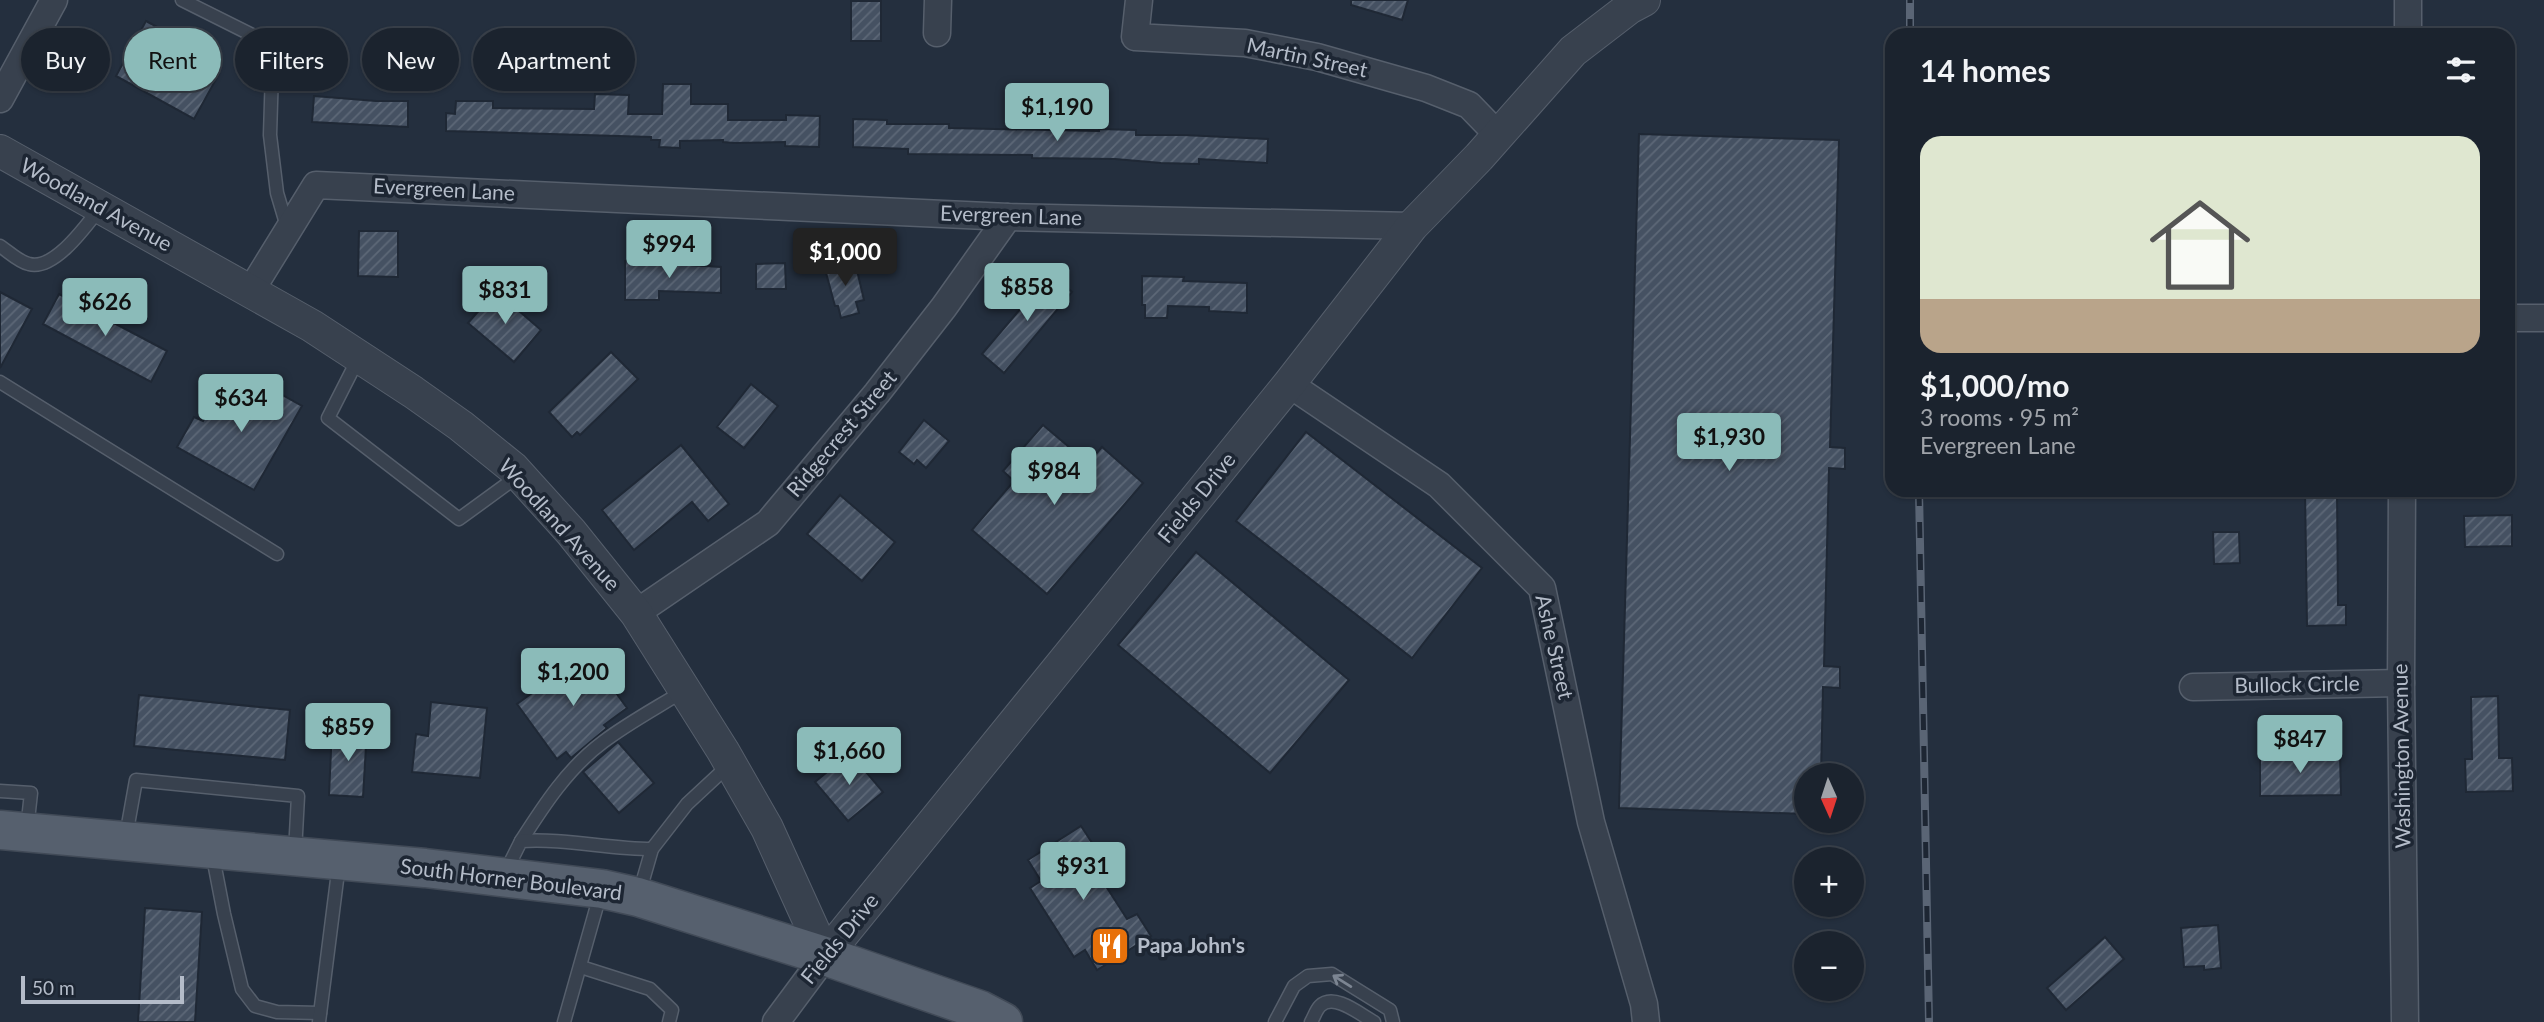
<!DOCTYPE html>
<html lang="en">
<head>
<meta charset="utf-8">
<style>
	:root { --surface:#1b232e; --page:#282f3a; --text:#f1f3f6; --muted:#a0a4aa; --line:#39404a; --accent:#8bbbb9 }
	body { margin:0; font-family:Lato,sans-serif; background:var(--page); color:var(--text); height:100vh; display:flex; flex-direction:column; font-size:26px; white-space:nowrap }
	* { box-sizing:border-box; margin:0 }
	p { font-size:23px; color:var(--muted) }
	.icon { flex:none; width:38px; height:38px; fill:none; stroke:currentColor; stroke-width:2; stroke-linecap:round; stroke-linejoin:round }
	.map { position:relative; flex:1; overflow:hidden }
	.panel { position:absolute; left:1885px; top:28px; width:630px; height:469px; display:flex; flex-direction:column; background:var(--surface); border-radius:21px; box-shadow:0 2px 5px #0004,0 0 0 2px var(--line) }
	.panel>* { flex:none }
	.top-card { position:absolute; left:21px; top:28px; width:665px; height:63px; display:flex; gap:14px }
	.needle { width:46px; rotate:177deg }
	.tools { position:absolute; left:1794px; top:763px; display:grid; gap:14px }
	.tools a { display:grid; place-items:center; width:70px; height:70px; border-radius:50%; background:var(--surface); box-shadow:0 2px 5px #0004,0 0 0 2px var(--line); font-size:35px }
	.scale { position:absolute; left:21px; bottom:18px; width:163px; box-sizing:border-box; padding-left:7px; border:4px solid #b4bcc9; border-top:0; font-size:19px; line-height:24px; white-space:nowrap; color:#b4bcc9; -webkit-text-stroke:5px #1d2633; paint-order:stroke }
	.price { position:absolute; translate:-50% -60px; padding:0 16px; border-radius:7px; background:var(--accent); color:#111; font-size:23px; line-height:46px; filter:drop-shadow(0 2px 4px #0008) }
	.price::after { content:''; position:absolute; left:50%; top:42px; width:21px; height:16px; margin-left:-10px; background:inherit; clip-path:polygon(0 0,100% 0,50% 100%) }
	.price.active { background:#222; color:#fff }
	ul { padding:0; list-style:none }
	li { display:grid; align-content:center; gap:14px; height:371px; padding:0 35px }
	li span { display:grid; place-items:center; height:217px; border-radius:21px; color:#555 }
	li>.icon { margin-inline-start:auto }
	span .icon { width:126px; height:126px; fill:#fffc; stroke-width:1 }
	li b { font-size:30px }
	h2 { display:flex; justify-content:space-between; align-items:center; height:84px; padding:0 35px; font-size:30px }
	.tag { padding:0 24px; border-radius:32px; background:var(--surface); box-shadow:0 2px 5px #0004,0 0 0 2px var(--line); font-size:24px; line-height:63px }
	.tag.active { background:var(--accent); color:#111 }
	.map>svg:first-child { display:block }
	.building { fill:url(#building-hatch); stroke:#1f2835; stroke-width:2 }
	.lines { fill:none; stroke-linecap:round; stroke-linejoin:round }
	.service-casing { stroke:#565f6c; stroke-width:15 }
	.minor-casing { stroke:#565f6c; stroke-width:29 }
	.tertiary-casing { stroke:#565f6c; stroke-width:34 }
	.primary-casing { stroke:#414a57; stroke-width:41 }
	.service { stroke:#38414e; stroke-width:12 }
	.minor { stroke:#38414e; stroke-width:26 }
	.tertiary { stroke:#38414e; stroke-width:32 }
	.primary { stroke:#56606e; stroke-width:38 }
	.rail-casing { stroke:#5a6575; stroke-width:8 }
	.rail { stroke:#1d2633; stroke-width:5; stroke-dasharray:16; stroke-linecap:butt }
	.oneway { stroke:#7c8592 }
	.labels { text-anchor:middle; stroke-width:7; stroke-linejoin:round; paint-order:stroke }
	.street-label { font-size:21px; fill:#b4bcc9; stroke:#1d2633 }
	.poi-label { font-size:21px; font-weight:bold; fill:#b4bcc9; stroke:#1d2633; text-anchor:start }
</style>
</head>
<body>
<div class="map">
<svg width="2544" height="1022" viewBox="0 0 2544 1022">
	<defs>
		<pattern id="building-hatch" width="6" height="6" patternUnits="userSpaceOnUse" patternTransform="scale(1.75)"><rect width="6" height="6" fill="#455162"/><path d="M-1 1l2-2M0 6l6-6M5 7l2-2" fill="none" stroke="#5d6877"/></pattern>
	</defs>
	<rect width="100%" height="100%" fill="#242f3e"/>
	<g class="building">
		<polygon points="1351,0 1408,0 1402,20 1351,5"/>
		<rect x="851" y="1" width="30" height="40"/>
		<polygon points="146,21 187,43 181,53 219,74 194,119 116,76"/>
		<polygon points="663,84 691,84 691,104 728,104 728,120 786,120 786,115 820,116 819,147 785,146 785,142 734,143 723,142 723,140 680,141 680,148 659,147 660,140 651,140 651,137 446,131 446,113 455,114 456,101 493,101 493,108 594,109 595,94 629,95 628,114 662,114"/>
		<polygon points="314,96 376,101 408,101 408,127 312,122"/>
		<polygon points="853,119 887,120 887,124 949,124 949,128 1099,131 1099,129 1136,130 1136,135 1183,135 1268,139 1267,163 1199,159 1199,164 1161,163 1115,159 1032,158 1032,155 908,154 908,149 853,147"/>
		<polygon points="1639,134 1839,140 1830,447 1845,448 1845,469 1829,468 1824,666 1840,667 1840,688 1823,687 1821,775 1806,775 1806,814 1619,808"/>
		<polygon points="359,231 398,231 398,277 358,276"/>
		<polygon points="625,261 721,267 721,293 659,291 659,300 625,300"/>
		<polygon points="855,262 864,300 856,302 859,313 841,318 838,306 835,306 825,269"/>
		<polygon points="785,263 786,289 756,289 756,264"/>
		<polygon points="1050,274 1072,292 1004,373 982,354"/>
		<polygon points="1142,276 1184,277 1183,281 1247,283 1247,313 1209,311 1209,307 1168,306 1167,318 1145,318 1145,305 1142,305"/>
		<polygon points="496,291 541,330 514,362 468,323"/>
		<polygon points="0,292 32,309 0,368"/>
		<polygon points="59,294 167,351 151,382 43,324"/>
		<polygon points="611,352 638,379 580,435 577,432 572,437 549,412"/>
		<polygon points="751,384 778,406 744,448 717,427"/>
		<polygon points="223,386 258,406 268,387 302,406 254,490 177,447 194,417 203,421"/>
		<polygon points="924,420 949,441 926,468 917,460 914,464 899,452"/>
		<polygon points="1043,425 1088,463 1102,447 1143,483 1047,594 972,530 1014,481 1003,471"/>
		<polygon points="1306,432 1482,568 1412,658 1236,521"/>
		<polygon points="681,445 729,504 708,521 692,502 634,550 602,510"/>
		<polygon points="2305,490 2337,490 2338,605 2346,605 2346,625 2307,626"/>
		<polygon points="840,495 895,542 862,581 807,534"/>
		<polygon points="2512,515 2512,546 2465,547 2464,516"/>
		<polygon points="2213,532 2239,532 2240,563 2214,564"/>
		<polygon points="1196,552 1349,680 1270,773 1118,645"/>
		<polygon points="587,653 627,708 604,725 607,728 571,758 566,752 557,759 517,704"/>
		<polygon points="139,695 290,710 285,760 134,746"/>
		<polygon points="2498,696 2499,758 2512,758 2513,791 2466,792 2465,759 2472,759 2471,697"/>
		<polygon points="431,702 487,708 480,778 412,772 416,734 428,736"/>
		<polygon points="332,729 367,730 363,797 329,795"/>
		<polygon points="618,742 654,783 619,813 583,772"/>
		<polygon points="850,753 883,792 848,821 815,782"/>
		<polygon points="2340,753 2341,795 2260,796 2260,755"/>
		<polygon points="1081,826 1096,849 1086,855 1127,919 1137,914 1151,936 1097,970 1085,950 1074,957 1030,888 1041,881 1028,860"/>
		<polygon points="145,908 202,912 195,1022 138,1022"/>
		<polygon points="2218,925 2221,968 2204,970 2204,966 2184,967 2181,928"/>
		<polygon points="2105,937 2124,959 2066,1010 2047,988"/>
	</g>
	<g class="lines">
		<g class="service-casing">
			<g id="service">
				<polyline points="182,0 254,36 272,71 270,135 277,193 288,230"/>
				<path d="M0 246C8 251 19 262 29 264 54 271 86 226 100 208"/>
				<polyline points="359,357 328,418 459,519 518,476"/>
				<polyline points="0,382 277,554"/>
				<polyline points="0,791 31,793 27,829"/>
				<polyline points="126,836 136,780 298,796 295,852"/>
				<path d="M521 841C544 805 568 768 603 742 628 723 658 707 685 690"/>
				<polyline points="212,852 224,914 242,989 255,1006 277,1012 320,1013"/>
				<path d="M505 873 521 841C564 838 608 849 652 849"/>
				<polyline points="639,894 652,849 687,804 730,764"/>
				<polyline points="581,967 650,989 672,1010 669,1022"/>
				<polyline points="319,1022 339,864"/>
				<polyline points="564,1022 600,895"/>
				<polyline points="1275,1022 1294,986 1308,976 1332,974 1390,1010 1393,1022"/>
				<path d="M1311 1022C1314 1017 1316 1010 1320 1006 1334 992 1361 1015 1374 1022"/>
			</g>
		</g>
		<g class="minor-casing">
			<g id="minor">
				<polyline points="1139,0 1135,37 1245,43 1317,57 1426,88 1469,105 1498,135"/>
				<polyline points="937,33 938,0"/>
				<polyline points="2408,35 2408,0"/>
				<polyline points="0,99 54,0"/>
				<polyline points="250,292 316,185 1008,217 1412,226"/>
				<polyline points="2508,318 2544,318"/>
				<polyline points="1289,384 1439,485 1542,588 1591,822 1644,1004 1646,1022"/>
				<polyline points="2402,490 2401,683 2405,1022"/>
				<polyline points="636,613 768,523 877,393 944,307 1008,217"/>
				<polyline points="2193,687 2401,683"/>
				<polyline points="776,1022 825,956"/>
			</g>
		</g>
		<g class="tertiary-casing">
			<polyline id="tertiary" points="0,151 312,326 413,392 461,426 513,468 571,532 636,613 723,751 767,828 825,956 1289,384 1412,226 1479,157 1573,51 1629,8 1644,0"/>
		</g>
		<g class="primary-casing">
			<polyline id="primary" points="0,830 425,868 602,889 638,897 825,956 980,1010 1003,1022"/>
		</g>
		<use href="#service" class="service"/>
		<use href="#minor" class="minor"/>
		<use href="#tertiary" class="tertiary"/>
		<use href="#primary" class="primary"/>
		<g class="rail-casing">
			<g id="rail">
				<polyline points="1910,35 1910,0"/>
				<polyline points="1919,490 1929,1022"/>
			</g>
		</g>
		<use href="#rail" class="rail"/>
	</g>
	<defs><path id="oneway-shaft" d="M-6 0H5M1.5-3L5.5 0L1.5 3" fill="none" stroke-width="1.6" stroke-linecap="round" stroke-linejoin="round" transform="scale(1.75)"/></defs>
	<use class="oneway" href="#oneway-shaft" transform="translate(1342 981) rotate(-148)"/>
	<defs>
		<g id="restaurant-square" transform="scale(2.0125)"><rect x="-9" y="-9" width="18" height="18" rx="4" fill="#e8710a" stroke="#1d2633"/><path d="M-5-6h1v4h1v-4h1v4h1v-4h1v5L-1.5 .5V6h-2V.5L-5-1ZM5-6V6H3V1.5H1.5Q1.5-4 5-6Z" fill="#fff"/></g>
	</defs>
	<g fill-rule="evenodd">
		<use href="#restaurant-square" x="1110" y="946"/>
	</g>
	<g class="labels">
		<g class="street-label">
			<text transform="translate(1307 58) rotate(12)" y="7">Martin Street</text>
			<text transform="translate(444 190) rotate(3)" y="7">Evergreen Lane</text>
			<text transform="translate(96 205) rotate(29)" y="7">Woodland Avenue</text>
			<text transform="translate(1011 216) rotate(2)" y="7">Evergreen Lane</text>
			<text transform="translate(842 434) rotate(-50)" y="7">Ridgecrest Street</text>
			<text transform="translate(1197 498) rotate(-51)" y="7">Fields Drive</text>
			<text transform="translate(559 525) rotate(48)" y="7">Woodland Avenue</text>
			<text transform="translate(1554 647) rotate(77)" y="7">Ashe Street</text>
			<text transform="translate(2297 685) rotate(-1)" y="7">Bullock Circle</text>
			<text transform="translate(2402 756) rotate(-91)" y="7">Washington Avenue</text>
			<text transform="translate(511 880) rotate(7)" y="7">South Horner Boulevard</text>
			<text transform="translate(840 939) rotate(-51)" y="7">Fields Drive</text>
		</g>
		<g class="poi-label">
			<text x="1137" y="953">Papa John's</text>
		</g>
	</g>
</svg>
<div class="tools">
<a><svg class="needle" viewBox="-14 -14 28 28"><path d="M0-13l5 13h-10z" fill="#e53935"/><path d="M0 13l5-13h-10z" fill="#a0a4aa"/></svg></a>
<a>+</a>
<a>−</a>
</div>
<div class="scale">50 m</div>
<b class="price" style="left:1057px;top:143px">$1,190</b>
<b class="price" style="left:669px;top:280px">$994</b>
<b class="price active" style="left:845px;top:288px">$1,000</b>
<b class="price" style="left:1027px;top:323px">$858</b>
<b class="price" style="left:505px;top:326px">$831</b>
<b class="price" style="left:105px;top:338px">$626</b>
<b class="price" style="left:241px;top:434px">$634</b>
<b class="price" style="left:1729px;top:473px">$1,930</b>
<b class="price" style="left:1054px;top:507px">$984</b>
<b class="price" style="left:573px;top:708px">$1,200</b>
<b class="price" style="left:348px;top:763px">$859</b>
<b class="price" style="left:2300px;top:775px">$847</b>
<b class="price" style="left:849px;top:787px">$1,660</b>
<b class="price" style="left:1083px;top:902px">$931</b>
<div class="top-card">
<a class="tag">Buy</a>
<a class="tag active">Rent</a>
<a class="tag">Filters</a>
<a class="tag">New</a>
<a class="tag">Apartment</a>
</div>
<section class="panel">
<h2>14 homes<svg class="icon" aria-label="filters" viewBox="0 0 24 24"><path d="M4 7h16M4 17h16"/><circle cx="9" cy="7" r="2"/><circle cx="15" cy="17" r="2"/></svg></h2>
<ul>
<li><span style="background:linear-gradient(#dfe7d0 75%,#b9a48a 0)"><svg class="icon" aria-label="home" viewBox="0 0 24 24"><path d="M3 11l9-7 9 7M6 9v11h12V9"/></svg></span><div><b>$1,000/mo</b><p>3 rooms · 95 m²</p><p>Evergreen Lane</p></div></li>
</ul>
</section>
</div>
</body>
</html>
